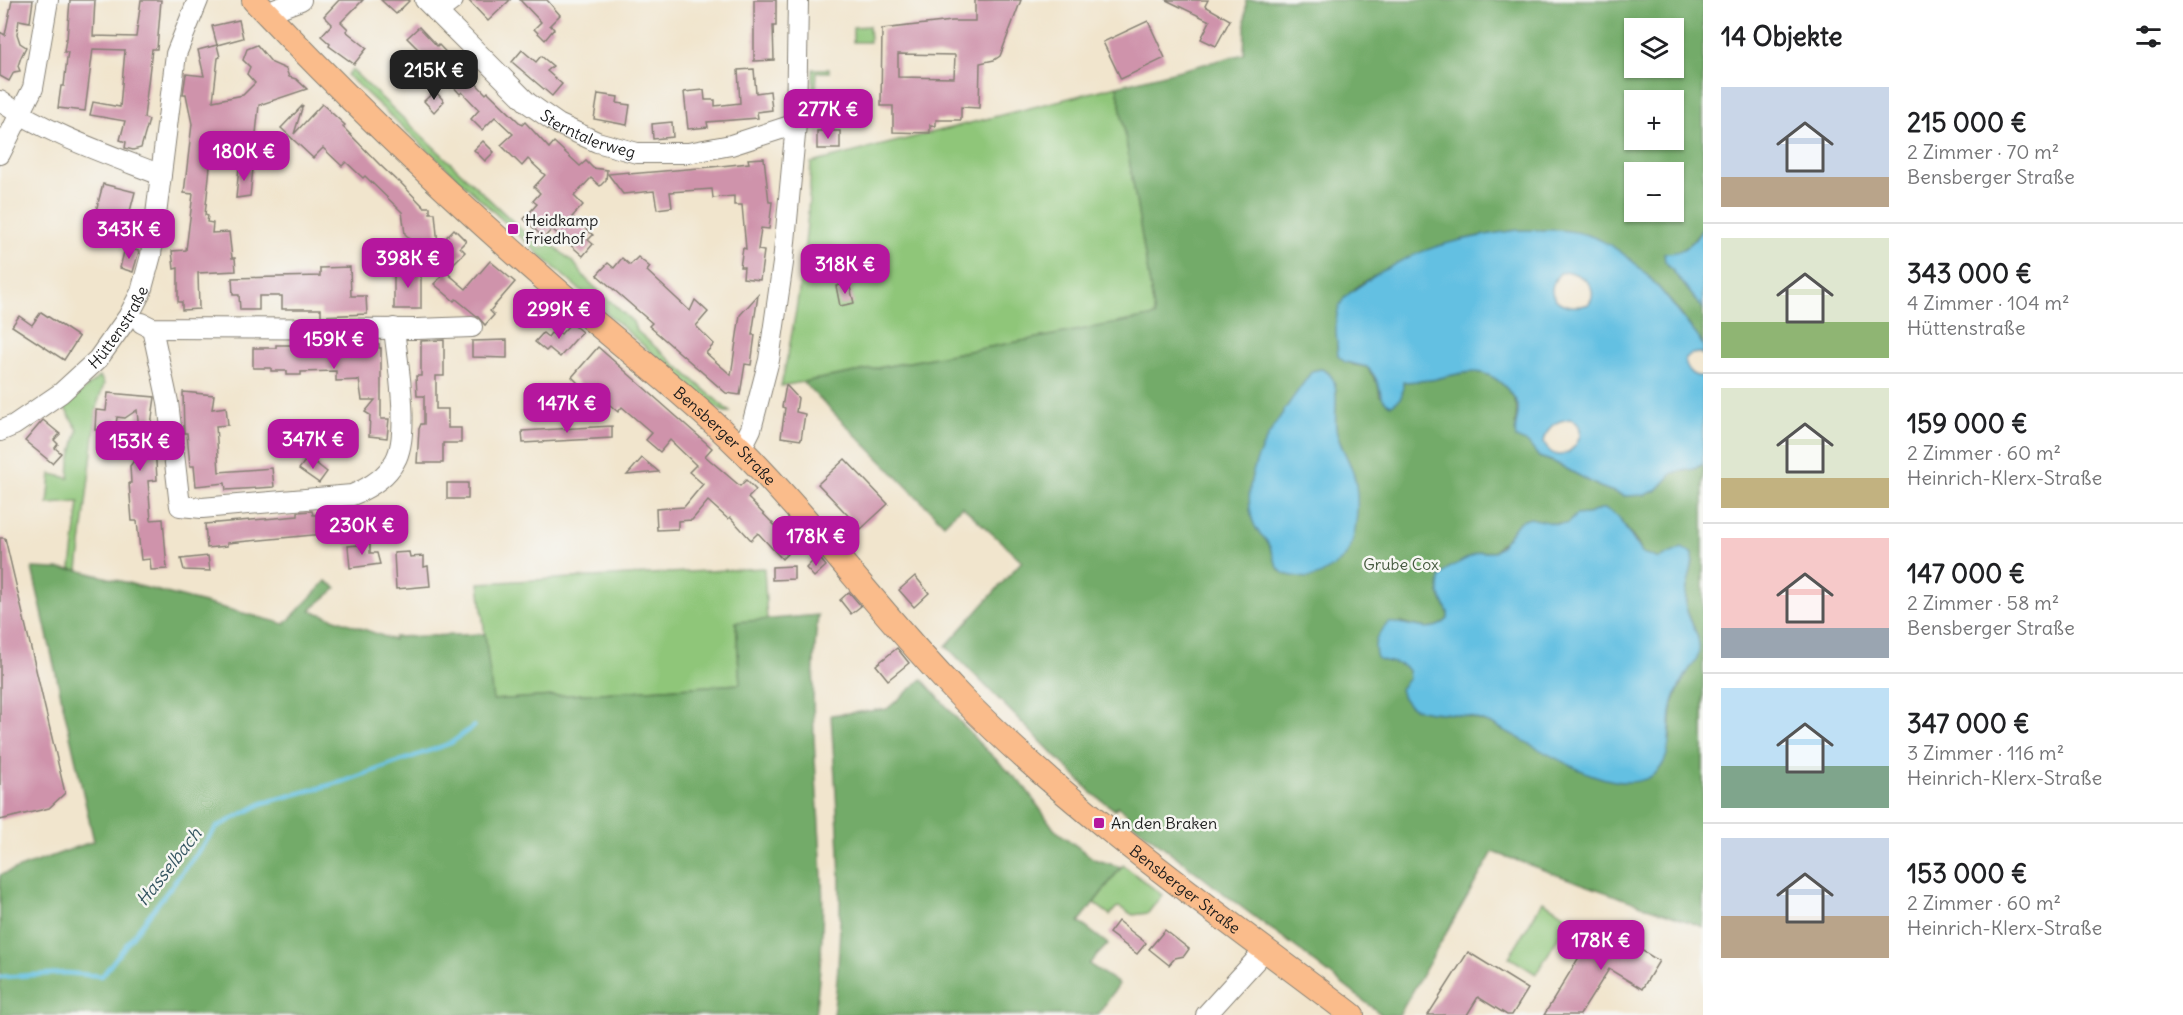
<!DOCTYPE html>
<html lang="de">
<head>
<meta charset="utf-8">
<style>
	:root { --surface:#fff; --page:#f2f2f2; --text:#202124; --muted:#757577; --line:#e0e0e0; --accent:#b5179e }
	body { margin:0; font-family:Delius,sans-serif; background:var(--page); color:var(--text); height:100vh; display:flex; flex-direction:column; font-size:22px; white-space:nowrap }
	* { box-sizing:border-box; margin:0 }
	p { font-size:20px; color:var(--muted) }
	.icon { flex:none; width:33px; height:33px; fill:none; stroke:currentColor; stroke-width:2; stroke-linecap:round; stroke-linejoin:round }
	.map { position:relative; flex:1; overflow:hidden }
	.sheet { display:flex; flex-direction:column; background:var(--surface); width:480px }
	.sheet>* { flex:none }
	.controls { position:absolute; left:1624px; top:18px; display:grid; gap:12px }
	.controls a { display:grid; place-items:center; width:60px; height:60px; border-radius:0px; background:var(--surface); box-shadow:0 2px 4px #0004; font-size:30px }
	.price { position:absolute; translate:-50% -51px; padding:0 14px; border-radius:12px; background:var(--accent); color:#fff; font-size:20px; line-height:39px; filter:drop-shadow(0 2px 3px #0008) }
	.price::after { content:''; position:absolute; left:50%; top:36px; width:18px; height:14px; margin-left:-9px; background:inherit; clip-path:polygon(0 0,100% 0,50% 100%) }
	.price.on { background:#222; color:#fff }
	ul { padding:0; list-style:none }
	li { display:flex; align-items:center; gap:18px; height:150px; padding:0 18px }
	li+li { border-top:2px solid var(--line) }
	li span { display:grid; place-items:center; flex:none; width:168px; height:120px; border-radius:0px; color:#555 }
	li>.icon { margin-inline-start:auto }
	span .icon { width:72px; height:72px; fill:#fffc; stroke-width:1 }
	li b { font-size:26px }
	h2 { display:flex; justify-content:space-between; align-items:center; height:72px; padding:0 18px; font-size:26px }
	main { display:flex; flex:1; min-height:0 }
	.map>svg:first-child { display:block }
	.green { fill:#8fc679; stroke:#56714a; stroke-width:1.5 }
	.forest { fill:#73ab69; stroke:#486442; stroke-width:1.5; fill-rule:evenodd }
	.water { fill:#64c0e2; stroke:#406e7f; stroke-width:1.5; fill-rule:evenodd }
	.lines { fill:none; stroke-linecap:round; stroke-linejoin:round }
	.stream { stroke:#64c0e2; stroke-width:4.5 }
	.building { fill:#cf93ab; fill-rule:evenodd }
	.minor-casing { stroke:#868074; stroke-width:22 }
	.major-casing { stroke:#868074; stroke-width:26 }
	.minor { stroke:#fff; stroke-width:20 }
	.major { stroke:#fabc8b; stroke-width:24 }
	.poi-dot { fill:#b5179e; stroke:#f6f6f2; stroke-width:2 }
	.labels { text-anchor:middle; stroke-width:5; stroke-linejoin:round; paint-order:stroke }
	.street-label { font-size:16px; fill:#1c1c1c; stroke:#f6f6f2 }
	.poi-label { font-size:16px; fill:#1c1c1c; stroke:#f6f6f2; text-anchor:start }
	.park-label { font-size:16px; fill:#44583d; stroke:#f6f6f2 }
	.water-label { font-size:18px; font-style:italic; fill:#355561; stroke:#f6f6f2 }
</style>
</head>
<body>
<main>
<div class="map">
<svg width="1703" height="1015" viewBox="0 0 1703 1015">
	<rect width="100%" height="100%" fill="#f6f6f2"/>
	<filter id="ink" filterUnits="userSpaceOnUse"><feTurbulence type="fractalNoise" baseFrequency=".0167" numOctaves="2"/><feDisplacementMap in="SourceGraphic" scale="12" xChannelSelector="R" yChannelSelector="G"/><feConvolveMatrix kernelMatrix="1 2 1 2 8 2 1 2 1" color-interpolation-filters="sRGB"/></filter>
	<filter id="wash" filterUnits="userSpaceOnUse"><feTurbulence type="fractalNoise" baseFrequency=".008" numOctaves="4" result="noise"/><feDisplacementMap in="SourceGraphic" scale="24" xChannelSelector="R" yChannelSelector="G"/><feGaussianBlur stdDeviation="1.35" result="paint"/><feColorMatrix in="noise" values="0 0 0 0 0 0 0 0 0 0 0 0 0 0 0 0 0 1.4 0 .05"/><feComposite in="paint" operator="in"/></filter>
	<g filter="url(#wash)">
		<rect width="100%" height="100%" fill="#f1e5cd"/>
		<g class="green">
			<polygon points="869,26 870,42 853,42 853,27"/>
			<polygon points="813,69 829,69 829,72 817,72 816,93 829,94 827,107 815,107 813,103"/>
			<polygon points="352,70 542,249 549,242 575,264 586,279 633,322 636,330 730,412 725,412 714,407 541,256 347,75"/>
			<path d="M1117 86 1155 316 781 386C798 312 808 239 811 163Z"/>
			<polygon points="100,376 104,384 98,402 78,570 71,569 79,502 48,504 51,474 69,478 70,461 78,430 64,407"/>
			<polygon points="764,568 767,620 736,623 740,684 492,700 479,583"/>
			<polygon points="1123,865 1162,895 1148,913 1133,915 1119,907 1116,908 1110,915 1094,903"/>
			<polygon points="1543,901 1570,918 1536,974 1509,957"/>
		</g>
		<g class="forest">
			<path d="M1246 0H1703V227C1694 242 1684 254 1665 253V261L1703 309V346C1690 324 1656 281 1636 265 1627 258 1583 235 1571 232 1563 229 1552 231 1544 231 1484 230 1435 242 1383 272 1372 277 1356 285 1349 295 1335 314 1336 333 1338 356L1354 365 1367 367 1378 384 1380 396 1403 391V382C1414 381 1425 381 1436 379 1464 372 1486 364 1508 390 1518 401 1518 409 1515 424L1539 457 1554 462 1600 487 1625 496 1657 490 1673 473 1694 469 1703 464V927L1493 852 1399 1015H1382L1310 959 1309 957 1244 909 1131 822 1126 813 1117 806 1115 810 1093 794 946 646 1022 561 962 506 944 524 803 382 1155 316 1117 86 1244 54ZM1635 28H1674V68H1635ZM1635 100H1674V140H1635ZM1635 172H1674V212H1635ZM1321 369C1346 377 1331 414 1337 434 1340 445 1347 457 1352 469L1280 571 1268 542 1312 371ZM1597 510 1618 517 1638 544 1642 553 1659 559 1667 556 1693 563 1686 586V608L1698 638V655L1682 681 1672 706 1670 741 1530 743 1491 724 1463 715 1413 707 1408 670 1401 664V622C1418 627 1434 633 1448 619V612L1439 593 1486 552H1494L1502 542 1551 523 1567 524 1576 515 1588 514Z"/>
			<path d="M32 568 78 570 285 624 326 581 337 588 310 610 394 640V637L485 634 493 700 740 684 736 622 818 615C807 702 818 790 822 877 824 923 821 970 815 1015H0V875L94 841Z"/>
			<path d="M922 679 978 742 1024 786 1054 829 1094 859 1121 867 1079 922 1108 944 1089 964 1119 984 1098 1015H833C847 916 837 815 831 715L887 709Z"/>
		</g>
		<g class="water">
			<path d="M1703 227V309L1665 261 1664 253C1683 254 1695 243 1703 227Z"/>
			<path d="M1518 230C1534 231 1552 229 1569 231 1628 238 1664 295 1698 337L1703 346V356L1700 353 1691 354 1685 358C1686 370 1691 377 1703 376V464L1694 469 1673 473 1657 490 1645 495 1625 496 1600 487 1554 462 1539 457 1528 443 1516 438C1513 426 1520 416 1518 406 1516 399 1512 394 1508 390 1486 364 1464 372 1436 379 1425 381 1414 381 1403 382 1403 393 1403 400 1391 405 1380 400 1382 394 1378 384 1376 377 1372 372 1367 367L1345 362 1338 356C1337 339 1333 321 1340 305 1345 294 1357 288 1367 281 1416 247 1460 238 1518 230ZM1570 272C1585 277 1599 288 1589 304 1566 312 1538 298 1560 273ZM1571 419C1598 431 1558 477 1544 442 1547 427 1555 420 1571 419Z"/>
			<path d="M1321 369C1346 377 1331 414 1337 434 1342 452 1354 466 1356 485 1359 505 1357 544 1343 559 1339 563 1333 567 1328 570 1318 577 1311 579 1299 577 1292 576 1283 575 1279 569 1274 561 1273 551 1268 544 1266 538 1260 535 1257 530 1247 514 1248 489 1253 472 1261 439 1293 398 1312 371Z"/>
			<path d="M1600 509H1606L1618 517 1642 553 1659 559 1682 548 1693 554C1694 572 1683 588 1686 607 1689 623 1703 637 1698 655 1697 660 1691 666 1689 670 1682 681 1674 694 1672 707 1667 729 1675 760 1653 775 1612 803 1532 741 1491 724 1482 721 1471 716 1461 715 1446 712 1425 714 1412 707 1404 702 1402 696 1400 689L1409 678 1408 670C1399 661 1388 664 1377 658 1372 642 1377 635 1388 623 1409 621 1431 637 1448 619V612L1439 593V588L1440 577 1447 569 1479 552H1494L1500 547 1519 522 1530 518 1556 524H1567L1576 515 1588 514Z"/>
		</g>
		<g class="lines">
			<polyline class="stream" points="0,977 66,973 102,976 217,827 263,803 345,781 451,743 474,726"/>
		</g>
		<g id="blocks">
			<g class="building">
				<polygon points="12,0 33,0 30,22 19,20 17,34 20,43 26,47 21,57 18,66 20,71 14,72 9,81 0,76 0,32 5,35"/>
				<polygon points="70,0 95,0 93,36 136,37 141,0 161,0 157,49 152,49 144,118 149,120 141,148 133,150 125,148 126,142 120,140 125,121 90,115 93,102 120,107 125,50 93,49 85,111 58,108 61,86 64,86 67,58 68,52 64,52 66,39 67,39"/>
				<polygon points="339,0 363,0 341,22 348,29 346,31 367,48 354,64 329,46 330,44 321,36 332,24 324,16"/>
				<polygon points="381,0 410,0 396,14"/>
				<polygon points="468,0 510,0 488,21"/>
				<polygon points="520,0 547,0 560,15 550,25 554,29 545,40 534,29 541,22"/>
				<polygon points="754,0 776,0 776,26 773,26 774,60 754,61"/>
				<path d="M975 0H1021L1000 56 994 60 980 63 979 108 961 107V120H936V126L930 125V133L893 132V106H881L882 29 952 21H975ZM898 54 955 55 954 78 898 77Z"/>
				<polygon points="1166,0 1208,0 1205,6 1230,20 1216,46 1201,39 1210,21"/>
				<polygon points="239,20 243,38 217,45 212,26"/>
				<polygon points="1148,21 1165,58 1121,79 1103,42"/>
				<polygon points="419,27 437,46 438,44 486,94 488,92 522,125 525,122 549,148 554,142 580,166 586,161 593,168 607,170 606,180 600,186 591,178 574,196 583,205 572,217 593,235 588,240 593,244 583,256 552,229 544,238 524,219 537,204 533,201 540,193 534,187 545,175 528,159 522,166 501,145 513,134 495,117 482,130 471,119 479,110 462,92 460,94 451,84 456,79 439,61 427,72 419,64 426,57 407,38"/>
				<polygon points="217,45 220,57 218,58 213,101 243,95 255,83 247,74 250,67 243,60 247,49 257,45 272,63 286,69 289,77 296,79 307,89 259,105 255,143 223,141 221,158 211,157 205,215 208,216 207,222 213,223 212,233 229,232 232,258 235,258 236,271 198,273 199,309 182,310 182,302 178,302 178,268 174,269 172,251 186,250 193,194 184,193 192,124 186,94 183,94 186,74 204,76 198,50"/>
				<polygon points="522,50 536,62 541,56 553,66 547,71 562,84 552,96 512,62"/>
				<polygon points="754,69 756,93 770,91 772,110 757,112 758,118 707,122 708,127 688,129 684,92 704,90 705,100 715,100 715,106 740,103 738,70"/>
				<polygon points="435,91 444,101 434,112 424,101"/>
				<polygon points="598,94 618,97 617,103 630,105 627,125 594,119"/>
				<polygon points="322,104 345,125 343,127 380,165 398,182 399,181 424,207 430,207 430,213 435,213 438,245 433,251 421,240 421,250 405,234 402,212 365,176 363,178 346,162 342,166 323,148 313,158 281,128 303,105 294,134"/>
				<polygon points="672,122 673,137 653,139 652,124"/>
				<rect x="817" y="131" width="23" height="18"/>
				<polygon points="483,141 494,152 485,161 474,150"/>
				<polygon points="764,158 769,202 772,202 769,229 761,228 758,250 764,251 760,280 743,278 744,267 740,267 743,248 746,249 742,205 734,205 734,196 713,198 712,189 670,192 672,207 657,209 654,191 623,194 608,174 629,172 629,174 711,167 749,163 748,159"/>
				<polygon points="239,167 253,169 250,196 236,198"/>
				<polygon points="103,184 135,192 128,219 96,211"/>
				<polygon points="454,229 466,241 460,247 465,252 453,264 436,248"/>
				<polygon points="125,248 139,251 133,272 120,268"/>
				<polygon points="638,257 650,267 647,271 690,311 695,300 708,312 696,326 714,344 706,353 731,375 740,315 758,295 752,335 755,335 751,365 745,364 740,395 726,393 649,326 652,323 597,275 608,263 614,268 622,258 630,265"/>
				<polygon points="490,261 515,282 490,311 494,315 485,325 478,317 456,299 454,301 434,284 446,272 466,289"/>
				<polygon points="350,267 351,296 366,296 367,314 321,316 321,309 282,309 282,296 259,296 259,310 240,310 239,295 233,295 232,278 320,276 320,268"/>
				<polygon points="421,268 421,309 394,309 394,269"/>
				<polygon points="849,283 854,303 840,306 836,286"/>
				<polygon points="41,312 79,337 64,360 12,326 19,316 32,325"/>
				<polygon points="571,323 582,332 560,357 549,348 546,351 535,342 543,333 548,337 551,333 554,335 557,331 561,334"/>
				<polygon points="444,340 444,376 436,376 436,409 448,409 448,428 461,428 461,443 443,443 443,463 417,463 419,429 421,424 424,424 424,396 417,396 416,376 421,376 421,341"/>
				<polygon points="507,340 507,358 472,357 472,341"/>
				<polygon points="358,342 379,344 379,348 381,348 381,419 389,419 387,438 369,436 370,415 365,412 375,400 362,400 359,380 336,381 336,371 301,372 301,375 287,375 287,371 271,371 271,368 253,368 253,348 276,348 276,345 358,345"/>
				<polygon points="598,347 712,448 705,456 740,486 746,480 756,490 748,498 784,535 792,528 802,539 782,559 758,533 751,540 730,517 728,519 708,501 692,520 678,521 678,529 657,530 656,509 684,507 703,484 689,472 696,465 670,440 660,452 646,440 652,433 622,407 618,412 596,393 592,397 572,377"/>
				<polygon points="786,385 798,398 796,412 805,414 801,440 781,437 785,408 782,407"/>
				<polygon points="183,392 214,395 212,409 226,407 228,425 216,426 219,472 272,468 274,487 226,490 225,483 196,486 194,466 190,466 187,433 184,433"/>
				<polygon points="108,393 155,397 151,425 154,426 157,480 148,481 151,520 163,519 167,569 151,570 150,559 141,560 137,521 132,521 129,483 131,483 130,466 136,458 135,443 140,443 137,410 125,418 117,417 116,425 107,424 107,430 95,430 96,410 106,411"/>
				<polygon points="43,420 60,434 54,440 58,444 55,448 61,453 52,463 25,441"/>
				<polygon points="612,426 612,438 523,443 522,431"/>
				<polygon points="308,457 327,472 319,483 299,469"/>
				<polygon points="642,458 659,472 627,475"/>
				<polygon points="845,459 888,504 861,529 818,484"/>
				<rect x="447" y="483" width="21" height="16"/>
				<polygon points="312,511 313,515 352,514 354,541 341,542 341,534 313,535 227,543 227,546 207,548 205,524 298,516 298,512"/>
				<polygon points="0,538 5,538 65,793 49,808 0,820"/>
				<polygon points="370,544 370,553 377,553 380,564 350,568 348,546"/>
				<polygon points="409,552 410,557 424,556 424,567 428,566 430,586 396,589 394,553"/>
				<polygon points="208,556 210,571 184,570 181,559"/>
				<polygon points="818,556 826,566 814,577 806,568"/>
				<polygon points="794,566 794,579 772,580 772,567"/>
				<polygon points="915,576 929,593 914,607 899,590"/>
				<polygon points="849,592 861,606 851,614 840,600"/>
				<polygon points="897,648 909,663 888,680 876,665"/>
				<polygon points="1118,921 1146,943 1137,954 1109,933"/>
				<polygon points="1599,924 1659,961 1642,989 1609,969 1580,1015 1544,1015"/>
				<polygon points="1165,930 1189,949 1184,956 1175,958 1169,965 1149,949"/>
				<polygon points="1468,952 1528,989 1512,1015 1507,1015 1478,997 1467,1015 1428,1015"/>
			</g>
		</g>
	</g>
	<g filter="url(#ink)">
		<use href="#blocks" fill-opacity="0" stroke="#868074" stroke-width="1.5"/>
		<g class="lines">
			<g class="minor-casing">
				<g id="minor">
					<path id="s1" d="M425 0 528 103 558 124 597 142 637 153H688L731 145 796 124"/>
					<polyline points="437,12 453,0"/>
					<polyline points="266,13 301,0"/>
					<path d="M0 101C48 134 107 154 161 175"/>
					<polyline points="0,154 33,88 48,0"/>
					<polyline points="142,323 152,328 417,329 472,327"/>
					<path d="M152 328 168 402 180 506 202 508 352 495C369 488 386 478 395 461 411 434 397 360 394 328"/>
					<path id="s2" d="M0 431 14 425 61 393 98 359 128 317 141 292 151 255 176 54 198 0"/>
					<polyline points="741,449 751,429 769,360 783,263 796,124 798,0"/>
					<polyline points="1206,1015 1265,950"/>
				</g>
			</g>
			<g class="major-casing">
				<g id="major">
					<path id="s3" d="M254 0C346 97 441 189 542 277 607 335 679 387 741 449 819 528 884 618 961 697 1079 817 1218 913 1352 1015"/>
				</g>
			</g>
			<use href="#minor" class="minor"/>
			<use href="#major" class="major"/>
		</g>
	</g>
	<g class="poi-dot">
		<rect x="507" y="223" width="12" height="12" rx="3"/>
		<rect x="1093" y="817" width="12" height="12" rx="3"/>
	</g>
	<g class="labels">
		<g class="street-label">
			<text dy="6" stroke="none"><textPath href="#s1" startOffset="214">Sterntalerweg</textPath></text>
			<text dy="6" stroke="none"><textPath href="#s2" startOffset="160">Hüttenstraße</textPath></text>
			<text dy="6" stroke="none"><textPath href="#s3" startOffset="642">Bensberger Straße</textPath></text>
			<text dy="6" stroke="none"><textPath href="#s3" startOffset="1290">Bensberger Straße</textPath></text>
		</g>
		<g class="poi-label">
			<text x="525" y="226">Heidkamp<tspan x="525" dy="18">Friedhof</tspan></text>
			<text x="1111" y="829">An den Braken</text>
		</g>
		<g class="park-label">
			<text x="1401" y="570">Grube Cox</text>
		</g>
		<g class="water-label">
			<text transform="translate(169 867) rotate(-52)" y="6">Hasselbach</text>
		</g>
	</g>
</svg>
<div class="controls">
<a><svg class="icon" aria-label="layers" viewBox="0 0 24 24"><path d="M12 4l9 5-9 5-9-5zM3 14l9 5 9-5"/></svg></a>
<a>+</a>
<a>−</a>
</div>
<b class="price on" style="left:434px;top:101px">215K €</b>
<b class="price" style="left:828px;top:140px">277K €</b>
<b class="price" style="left:244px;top:182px">180K €</b>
<b class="price" style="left:129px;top:260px">343K €</b>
<b class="price" style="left:408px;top:289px">398K €</b>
<b class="price" style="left:845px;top:295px">318K €</b>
<b class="price" style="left:559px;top:340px">299K €</b>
<b class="price" style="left:334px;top:370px">159K €</b>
<b class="price" style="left:567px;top:434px">147K €</b>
<b class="price" style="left:313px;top:470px">347K €</b>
<b class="price" style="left:140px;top:472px">153K €</b>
<b class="price" style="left:362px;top:556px">230K €</b>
<b class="price" style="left:816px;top:567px">178K €</b>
<b class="price" style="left:1601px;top:971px">178K €</b>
</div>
<section class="sheet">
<h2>14 Objekte<svg class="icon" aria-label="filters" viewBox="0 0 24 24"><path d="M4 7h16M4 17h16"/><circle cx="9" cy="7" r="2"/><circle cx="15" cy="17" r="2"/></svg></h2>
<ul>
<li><span style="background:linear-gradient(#c9d6e8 75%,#b9a48a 0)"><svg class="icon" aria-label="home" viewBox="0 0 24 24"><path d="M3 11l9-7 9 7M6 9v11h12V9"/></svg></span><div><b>215 000 €</b><p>2 Zimmer · 70 m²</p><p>Bensberger Straße</p></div></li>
<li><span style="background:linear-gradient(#dfe7d0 70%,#8fb573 0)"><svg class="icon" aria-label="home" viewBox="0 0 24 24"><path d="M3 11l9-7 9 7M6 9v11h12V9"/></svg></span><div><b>343 000 €</b><p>4 Zimmer · 104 m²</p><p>Hüttenstraße</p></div></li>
<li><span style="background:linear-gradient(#dfe7d0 75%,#c2b280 0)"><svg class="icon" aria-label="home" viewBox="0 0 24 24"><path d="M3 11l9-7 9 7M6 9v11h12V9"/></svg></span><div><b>159 000 €</b><p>2 Zimmer · 60 m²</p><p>Heinrich-Klerx-Straße</p></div></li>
<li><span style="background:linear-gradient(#f6c9c9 75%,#9aa5b1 0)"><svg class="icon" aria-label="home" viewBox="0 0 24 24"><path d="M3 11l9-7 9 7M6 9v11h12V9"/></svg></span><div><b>147 000 €</b><p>2 Zimmer · 58 m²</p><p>Bensberger Straße</p></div></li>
<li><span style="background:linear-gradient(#bfe0f5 65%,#7fa58c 0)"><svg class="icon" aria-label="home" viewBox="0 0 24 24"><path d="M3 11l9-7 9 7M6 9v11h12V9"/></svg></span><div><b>347 000 €</b><p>3 Zimmer · 116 m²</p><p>Heinrich-Klerx-Straße</p></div></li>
<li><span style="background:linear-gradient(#c9d6e8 65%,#b9a48a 0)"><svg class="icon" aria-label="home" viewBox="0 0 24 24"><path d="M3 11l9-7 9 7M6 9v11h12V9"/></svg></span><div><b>153 000 €</b><p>2 Zimmer · 60 m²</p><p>Heinrich-Klerx-Straße</p></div></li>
</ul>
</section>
</main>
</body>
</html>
